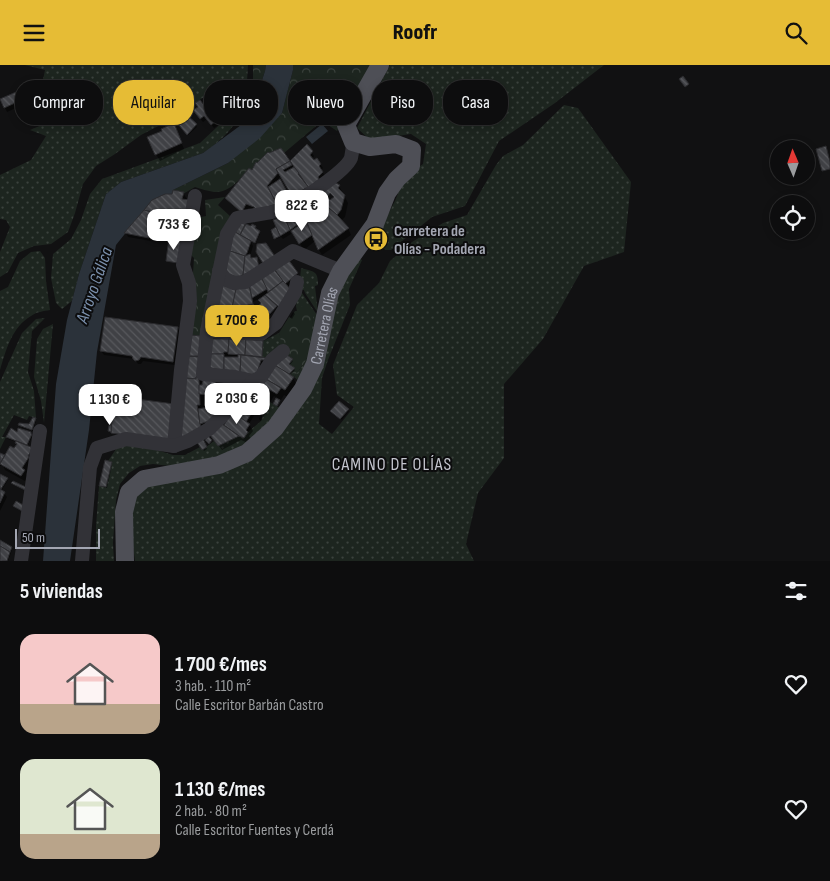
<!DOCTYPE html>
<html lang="es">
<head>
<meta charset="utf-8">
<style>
	:root { --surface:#0d0d0e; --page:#1b1b1c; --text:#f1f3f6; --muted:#9a9c9e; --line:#2d2d2e; --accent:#e6bc35 }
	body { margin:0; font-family:"Sofia Sans Condensed",sans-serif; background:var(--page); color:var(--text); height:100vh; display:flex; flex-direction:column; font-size:19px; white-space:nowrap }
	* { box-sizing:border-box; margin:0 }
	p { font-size:16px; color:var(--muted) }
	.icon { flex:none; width:28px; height:28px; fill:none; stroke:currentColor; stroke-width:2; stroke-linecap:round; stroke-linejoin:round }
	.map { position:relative; height:496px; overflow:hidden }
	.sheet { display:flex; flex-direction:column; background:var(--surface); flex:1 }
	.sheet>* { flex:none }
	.top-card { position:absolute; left:15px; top:15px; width:500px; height:45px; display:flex; gap:10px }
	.needle { width:32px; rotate:358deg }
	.controls { position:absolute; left:770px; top:75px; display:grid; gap:10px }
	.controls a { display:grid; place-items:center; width:45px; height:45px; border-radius:50%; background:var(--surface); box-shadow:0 2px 8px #0003,0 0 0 1px var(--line); font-size:25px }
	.scale { position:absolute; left:15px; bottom:12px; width:85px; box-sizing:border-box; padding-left:5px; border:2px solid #a3a6b2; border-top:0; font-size:14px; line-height:18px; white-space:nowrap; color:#a3a6b2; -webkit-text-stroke:4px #0c0c0d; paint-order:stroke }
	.price { position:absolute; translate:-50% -42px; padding:0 11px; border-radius:10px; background:#fff; color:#222; font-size:16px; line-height:32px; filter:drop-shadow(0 1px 2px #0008) }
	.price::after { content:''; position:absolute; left:50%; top:30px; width:15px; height:11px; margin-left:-8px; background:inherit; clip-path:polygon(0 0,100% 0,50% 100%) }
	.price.on { background:var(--accent); color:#111 }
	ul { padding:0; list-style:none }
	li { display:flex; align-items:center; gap:15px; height:125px; padding:0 20px }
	li span { display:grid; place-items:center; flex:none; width:140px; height:100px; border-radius:15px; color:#555 }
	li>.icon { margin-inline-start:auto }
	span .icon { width:60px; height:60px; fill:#fffc; stroke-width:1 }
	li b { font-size:21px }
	h2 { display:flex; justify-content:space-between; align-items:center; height:60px; padding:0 20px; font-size:21px }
	.pill { padding:0 18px; border-radius:20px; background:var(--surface); box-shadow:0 2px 8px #0003,0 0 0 1px var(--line); font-size:18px; line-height:45px }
	.pill.on { background:var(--accent); color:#111 }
	header { display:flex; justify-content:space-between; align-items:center; height:65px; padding:0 20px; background:var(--accent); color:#111; font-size:22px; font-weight:800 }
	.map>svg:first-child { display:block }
	.grass { fill:url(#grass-dots) }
	.forest { fill:url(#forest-crowns) }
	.water { fill:#2b323a }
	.shadow { fill:#0007; fill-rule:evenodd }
	.building { fill:url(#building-back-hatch); stroke:#2b2b2e; fill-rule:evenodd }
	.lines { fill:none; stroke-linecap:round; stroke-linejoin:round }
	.minor { stroke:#323237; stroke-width:14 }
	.major { stroke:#4e4f56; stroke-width:18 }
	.labels { text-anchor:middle; stroke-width:4; stroke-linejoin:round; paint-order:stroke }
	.poi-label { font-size:16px; font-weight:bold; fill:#a3a6b2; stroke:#0c0c0d; text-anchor:start }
	.street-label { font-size:16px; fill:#a3a6b2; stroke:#0c0c0d }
	.water-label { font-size:18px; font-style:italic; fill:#7b90ac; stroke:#0c0c0d }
	.neighbourhood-label { font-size:18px; letter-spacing:1px; fill:#c4c5ce; stroke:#0c0c0d }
</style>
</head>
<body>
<header><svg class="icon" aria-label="menu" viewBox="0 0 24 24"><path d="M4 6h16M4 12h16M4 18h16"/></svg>Roofr<svg class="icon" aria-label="search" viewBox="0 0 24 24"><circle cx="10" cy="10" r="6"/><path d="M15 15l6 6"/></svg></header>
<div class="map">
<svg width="830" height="496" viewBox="0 0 830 496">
	<defs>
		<pattern id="grass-dots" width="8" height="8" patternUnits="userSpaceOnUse" patternTransform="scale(1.25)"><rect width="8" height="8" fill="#1d251f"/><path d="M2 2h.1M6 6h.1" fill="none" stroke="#3b423d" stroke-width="1.8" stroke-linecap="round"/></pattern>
		<pattern id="forest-crowns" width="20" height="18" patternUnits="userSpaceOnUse" patternTransform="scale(1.25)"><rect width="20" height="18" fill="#1d251f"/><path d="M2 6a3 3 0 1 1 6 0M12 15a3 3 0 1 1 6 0" fill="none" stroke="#3b423d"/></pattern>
		<pattern id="building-back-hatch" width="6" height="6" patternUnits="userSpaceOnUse" patternTransform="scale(1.25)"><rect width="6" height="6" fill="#404145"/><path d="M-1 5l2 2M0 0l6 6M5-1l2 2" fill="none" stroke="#58595d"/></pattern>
	</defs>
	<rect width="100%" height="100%" fill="#111112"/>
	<g class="grass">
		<path d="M25 0H248C247 18 246 44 235 58 227 70 215 80 203 88L121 117 106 129 79 209 72 236 62 244 56 238 51 213 53 189 71 174 81 155 90 129 102 114 200 78 232 48 239 32 241 20 235 15 225 24 211 27 174 53 141 70 115 89 96 101 83 119 75 148 68 167 51 179 34 181 18 188 8 207 0 212V187L10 162 6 155 0 154V110L31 95 46 71 30 65 56 54 58 42 51 28 42 20 45 5Z"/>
		<polygon points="390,0 604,0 555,38 499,76 465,141 432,152 391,185 385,185 380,177 378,168 395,136 405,111 423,99 426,79 411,69 370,75 357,63"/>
		<polygon points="564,40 578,43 631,117 624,187 584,201 543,274 504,319 504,393 478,428 466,479 474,496 135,496 130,458 135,434 145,423 263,385 332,246 343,213 358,193 362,195 349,224 350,240 328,295 322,313 319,359 332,369 354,342 337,330 333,300 357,240 379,218 390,196 412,177 443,158 467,150 496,100 503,91 523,80"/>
		<path d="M40 186 45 193 46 216 50 245C44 246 36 247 31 251 12 262 6 285 0 305V226L8 222 20 196 31 187Z"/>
		<path d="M301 203C314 207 318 205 318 220L315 221 318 248 305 228 304 225H299Z"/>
		<polygon points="298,228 302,228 317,250 314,291 299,316 294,312 305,297 309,287 313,251 297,247 296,241"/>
		<polygon points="45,253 32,266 28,307 34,326 36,353 29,351 27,355 14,350 2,372 6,372 0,384 0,317 22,268 36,254"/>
		<polygon points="53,259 44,358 41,336 34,312 37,274 43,264"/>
		<polygon points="279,268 283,280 269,293 262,292 263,276"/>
		<polygon points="265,334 283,345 244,385 178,402 153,399 140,401 129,408 120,419 116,435 113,478 114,496 96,496 96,461 99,421 106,422 112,397 108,396 118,381 140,380 173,390 185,390 200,382 202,385 214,376 219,381 239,371 244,372 248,367 261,356 263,348 268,341"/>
	</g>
	<g class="forest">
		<polygon points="253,0 266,0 265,6 254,40 253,17"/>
		<path d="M293 0H373L337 66 322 56 284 88 256 98 252 105 249 103C240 114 230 128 214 127 208 126 201 124 195 122L183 129 184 127 173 125 228 98 282 48 293 5Z"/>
		<polygon points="225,132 218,140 230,151 203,271 189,270 194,193 188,187 196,153 206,151 205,135"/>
		<polygon points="304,240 310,243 313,251 312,270 309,288 305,297 294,312 289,309 294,303 289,299 293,294 284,288 279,268 289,252 291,253 295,246 297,246 298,244"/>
	</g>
	<g class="water">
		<polygon points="266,0 293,0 293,5 282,48 260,73 228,98 173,125 172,129 165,129 152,135 116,180 97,287 89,365 70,496 43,496 56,319 67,255 79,209 106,129 121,117 203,88 241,60 254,40 265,6"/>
		<polygon points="322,59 328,66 312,79 306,72"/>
	</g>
	<g class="shadow">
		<polygon points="25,29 34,48 24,53 18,42 7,47 1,35"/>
		<polygon points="225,30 232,41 224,47 228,53 214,63 207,54 203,57 197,50 202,40 216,36"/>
		<polygon points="174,59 184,84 160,96 156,89 164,67"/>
		<polygon points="196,60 197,62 188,70 180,61"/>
		<polygon points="307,81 314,91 312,94 320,99 323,103 321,105 325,111 295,134 281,111 275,118 280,116 291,136 257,145 248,143 245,150 229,137 226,133 253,107 290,98"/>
		<path d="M339 121 348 138 345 152 341 156 348 163 351 170 322 190 319 185 345 167 344 165 315 176 304 185 290 163 289 164 291 169 283 174 281 172 276 174 272 165 278 169 280 168 302 147ZM331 127 336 131 330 137 325 132Z"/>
		<polygon points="183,128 187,134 190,151 183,150 181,165 156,160 153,155 150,173 151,176 128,172 126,168 153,136"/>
		<polygon points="243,157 252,163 255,162 255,165 260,169 255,179 250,175 253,181 250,191 251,194 256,193 258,197 260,208 249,215 230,211"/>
		<path d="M287 196 299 212 287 223 283 248 277 243 267 254 270 258 259 267 232 265V254H243L242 246 234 250 237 252 227 250V246L219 245 217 241 274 207ZM259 234 262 239 257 244 254 242 253 237Z"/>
		<polygon points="293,247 295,249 292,254 290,252"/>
		<polygon points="177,263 180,267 175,300 143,296 141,299 138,299 135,294 104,290 101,286"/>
		<path d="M190 271 203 300 201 324 215 316 216 318 215 327 223 334 220 328 229 319 230 340 211 332 204 331V344L208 343 205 373 202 375 207 384 204 386 198 377 184 379ZM201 299 199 318H196Z"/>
		<polygon points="246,275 262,278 263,279 262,294 265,294 258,314 213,312 212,276"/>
		<polygon points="284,290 293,296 289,301 295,305 290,311 293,313 298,322 290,333 284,330 281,335 274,331 269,339 266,337 268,343 261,356 259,354 261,349 251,343 255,349 249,359 253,366 249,371 251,374 248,378 241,375 222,385 214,374 228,365 226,360 255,329 273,301"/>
		<polygon points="348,345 349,346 342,355 333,347"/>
		<polygon points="35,354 36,356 33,366 22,363 21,361 21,360 30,361"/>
		<polygon points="11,365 17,369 31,371 32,372 27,382 32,384 32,399 26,409 28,412 25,416 5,405 3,401 0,401 0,389 5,392 15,385 18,380 17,377 8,374 7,372"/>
		<polygon points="111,398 112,400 107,423 102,422 101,421"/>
		<polygon points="0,410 8,415 1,426 4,428 7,432 0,446"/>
		<polygon points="0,476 12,485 8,496 0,496"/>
	</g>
	<g class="building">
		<polygon points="683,11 689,19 685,22 679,14"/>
		<polygon points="23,24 33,44 20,49 15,38 4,43 0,34"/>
		<polygon points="225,28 231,36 223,43 226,48 211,60 204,51 200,54 193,45 198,42 195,38 200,35 203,39 214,30 217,35"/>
		<polygon points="187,50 197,59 187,70 178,59"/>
		<polygon points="174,58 182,78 155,90 147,72 162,66 161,64"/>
		<polygon points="307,79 313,86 310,90 314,95 317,93 321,99 319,101 323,107 318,112 319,114 309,123 290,96"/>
		<polygon points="826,81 830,97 830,104 822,106 816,84"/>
		<polygon points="281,83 290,96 276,104 278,108 267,121 277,139 256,145 254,142 246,139 242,147 240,146 225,133 249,103 252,105 256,97 257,98 268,87 269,88"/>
		<polygon points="290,96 292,100 283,105 285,107 294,102 299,108 298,109 309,123 306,123 292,131 276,104"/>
		<polygon points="280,114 290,132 277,139 268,122"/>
		<path d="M332 116 340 120 338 123 345 130 341 145 337 150 315 131ZM330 128 334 132 330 135 327 132Z"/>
		<polygon points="173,125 184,127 182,134 189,135 187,145 180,144 178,159 151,154 152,147 144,145 152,135 165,129 172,129"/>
		<polygon points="315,131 337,150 349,163 318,185 300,141"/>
		<polygon points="300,141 305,154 290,165 284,151"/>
		<polygon points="144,145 152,147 148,169 150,169 149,173 124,168"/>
		<polygon points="284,151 290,165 280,171 273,155"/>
		<polygon points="305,154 312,170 299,179 291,166 301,159 300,158"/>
		<polygon points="243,156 246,157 240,170 235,167"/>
		<polygon points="246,159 251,161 252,159 256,161 255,163 260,166 255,178 240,170"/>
		<polygon points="276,162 280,171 274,174 271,165"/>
		<polygon points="235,167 251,176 247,188 245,191 227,185"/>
		<polygon points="169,173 181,175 178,198 166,196"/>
		<polygon points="266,178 276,193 264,200 256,187 257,179"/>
		<polygon points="227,185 245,191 243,210 234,214 228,210 224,200"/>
		<polygon points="250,189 251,193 257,192 259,203 243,210 245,191"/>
		<polygon points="288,194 298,208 285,219 275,205"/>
		<polygon points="273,203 283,216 268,227 261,212"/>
		<polygon points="261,212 267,224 252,233 249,219"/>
		<polygon points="283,216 293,227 279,242 265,230"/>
		<polygon points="221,220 236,224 232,244 216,241"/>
		<polygon points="249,220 253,239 232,243 236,224"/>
		<polygon points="265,230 277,241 267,252 257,243 261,238 258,235"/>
		<polygon points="253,239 269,254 256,264 244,265 241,247 252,244 250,241"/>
		<polygon points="226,243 232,244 240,245 233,248 235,249 235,251 225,249"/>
		<polygon points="105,252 178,262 173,297 141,292 139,295 135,296 133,294 132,291 100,286"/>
		<polygon points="230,253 242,253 244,265 229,264"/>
		<polygon points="189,270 202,271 199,291 188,291"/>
		<polygon points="210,274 229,274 228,287 224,287 223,289 208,289"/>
		<polygon points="229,274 246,274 245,290 228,289"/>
		<polygon points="246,274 263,276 262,292 245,290"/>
		<polygon points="284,288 293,294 289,299 295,303 289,309 274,300"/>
		<polygon points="208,289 224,289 224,306 207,302"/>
		<polygon points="238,289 241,290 240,307 224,306 224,292 238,292"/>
		<polygon points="241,290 266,293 265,295 261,295 256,311 240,307"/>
		<polygon points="186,291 200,292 198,312 196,312 196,314 185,313"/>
		<polygon points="273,299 294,312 285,325 264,313"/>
		<polygon points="196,312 198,312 199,315 200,340 197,340 201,364 184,373 178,370 185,313 196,314"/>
		<polygon points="264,313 281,323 277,329 270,325 265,334 255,327"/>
		<polygon points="205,314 216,315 214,325 210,330 199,329 199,320 202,320 203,316"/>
		<polygon points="237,316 242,321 227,336 218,328 229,317 232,321"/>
		<polygon points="214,325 227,336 218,347 207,337 211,331 210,330"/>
		<polygon points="251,325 265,334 268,341 263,350 242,336"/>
		<polygon points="114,331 174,339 170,376 111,368"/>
		<polygon points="276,333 280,335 277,341 273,339"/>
		<polygon points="242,336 254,344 246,357 231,347"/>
		<polygon points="339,336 349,344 340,354 330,346"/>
		<polygon points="208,342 216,351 209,356 200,359 198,344"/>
		<polygon points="232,347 250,359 246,365 248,367 244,373 239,371 224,360"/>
		<polygon points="33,352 36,353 32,365 18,360 19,358 29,359"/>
		<polygon points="111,353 112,353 111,367 108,366 109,360 110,361"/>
		<polygon points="222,359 239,371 218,381 210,370"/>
		<polygon points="11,363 17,367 18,363 31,367 31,369 32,369 27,380 6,372"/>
		<polygon points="208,371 212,375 209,379 205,375"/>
		<polygon points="203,374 207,382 202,385 197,377"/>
		<polygon points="16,376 33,383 28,391 29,392 22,403 25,405 21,411 0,399 10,381 14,383 17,379 15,378"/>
		<polygon points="0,388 5,390 0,398"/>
		<polygon points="105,395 112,397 106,422 99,421"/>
		<polygon points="0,409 8,413 1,424 0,423"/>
		<polygon points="13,416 30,424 29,427 11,418"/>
		<polygon points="0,424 5,427 0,438"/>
		<polygon points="16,436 25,441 24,447 13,441"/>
		<polygon points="0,475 12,482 10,487 0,481"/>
		<polygon points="0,481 10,487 7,496 0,496"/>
	</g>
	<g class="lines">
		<g class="minor">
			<polyline points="219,206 225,214 234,218 245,217 293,186 341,206"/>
			<polyline points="207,266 261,269 276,258 295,227 297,217"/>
			<path d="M253 316 235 312 203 309 207 266 227 169 237 153C252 150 269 149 283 144 297 139 346 106 351 93 352 88 353 82 353 77"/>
			<polyline points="174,381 181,305 190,236 189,218 183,200 195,131"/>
			<polyline points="21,496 40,366"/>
			<polyline points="82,496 90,402 97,383 126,374 174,381 188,376 209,364 223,350 253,316 261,312 272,295 283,286"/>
		</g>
		<path class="major" id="s1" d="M125 496 124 447 129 427 144 414 219 400 247 388 275 363 303 324 315 299 330 228 341 206 375 159 387 128 397 114 411 101 412 85 396 79 370 82 353 77 346 60 380 0"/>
	</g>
	<defs>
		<g id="bus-disc" transform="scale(1.25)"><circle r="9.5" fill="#e6bc35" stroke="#0c0c0d"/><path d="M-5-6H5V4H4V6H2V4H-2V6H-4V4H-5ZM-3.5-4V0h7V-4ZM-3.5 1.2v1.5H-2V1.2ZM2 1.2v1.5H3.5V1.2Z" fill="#111"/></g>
	</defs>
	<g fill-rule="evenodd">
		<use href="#bus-disc" x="376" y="174"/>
	</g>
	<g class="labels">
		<g class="poi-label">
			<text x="394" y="171">Carretera de<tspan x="394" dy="18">Olías - Podadera</tspan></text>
		</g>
		<g class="street-label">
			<text dy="6" stroke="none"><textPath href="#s1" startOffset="349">Carretera Olías</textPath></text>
		</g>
		<g class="water-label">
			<text transform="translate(94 220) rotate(-71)" y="6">Arroyo Gálica</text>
		</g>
		<g class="neighbourhood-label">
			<text x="392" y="405">CAMINO DE OLÍAS</text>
		</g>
	</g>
</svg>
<div class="controls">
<a><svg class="needle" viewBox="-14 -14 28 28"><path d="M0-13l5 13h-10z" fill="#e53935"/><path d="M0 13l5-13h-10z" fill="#9a9c9e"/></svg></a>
<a><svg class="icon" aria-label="locate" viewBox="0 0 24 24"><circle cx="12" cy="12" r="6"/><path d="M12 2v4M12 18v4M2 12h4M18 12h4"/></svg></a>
</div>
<div class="scale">50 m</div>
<b class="price" style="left:302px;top:167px">822 €</b>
<b class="price" style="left:174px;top:186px">733 €</b>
<b class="price on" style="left:237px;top:282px">1 700 €</b>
<b class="price" style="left:237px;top:360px">2 030 €</b>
<b class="price" style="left:110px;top:361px">1 130 €</b>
<div class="top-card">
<a class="pill">Comprar</a>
<a class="pill on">Alquilar</a>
<a class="pill">Filtros</a>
<a class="pill">Nuevo</a>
<a class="pill">Piso</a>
<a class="pill">Casa</a>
</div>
</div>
<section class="sheet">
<h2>5 viviendas<svg class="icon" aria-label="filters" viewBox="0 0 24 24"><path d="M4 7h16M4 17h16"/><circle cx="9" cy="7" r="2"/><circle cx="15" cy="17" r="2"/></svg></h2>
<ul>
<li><span style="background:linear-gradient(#f6c9c9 70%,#b9a48a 0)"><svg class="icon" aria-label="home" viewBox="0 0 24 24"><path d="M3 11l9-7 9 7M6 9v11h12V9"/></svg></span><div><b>1 700 €/mes</b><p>3 hab. · 110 m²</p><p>Calle Escritor Barbán Castro</p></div><svg class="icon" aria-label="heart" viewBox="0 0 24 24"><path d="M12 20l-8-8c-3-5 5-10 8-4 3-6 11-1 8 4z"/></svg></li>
<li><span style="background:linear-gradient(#dfe7d0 75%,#b9a48a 0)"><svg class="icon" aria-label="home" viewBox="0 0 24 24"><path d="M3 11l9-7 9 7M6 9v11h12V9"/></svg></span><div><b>1 130 €/mes</b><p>2 hab. · 80 m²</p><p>Calle Escritor Fuentes y Cerdá</p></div><svg class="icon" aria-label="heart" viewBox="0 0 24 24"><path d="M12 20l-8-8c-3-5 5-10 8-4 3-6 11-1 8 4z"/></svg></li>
</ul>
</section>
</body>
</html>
